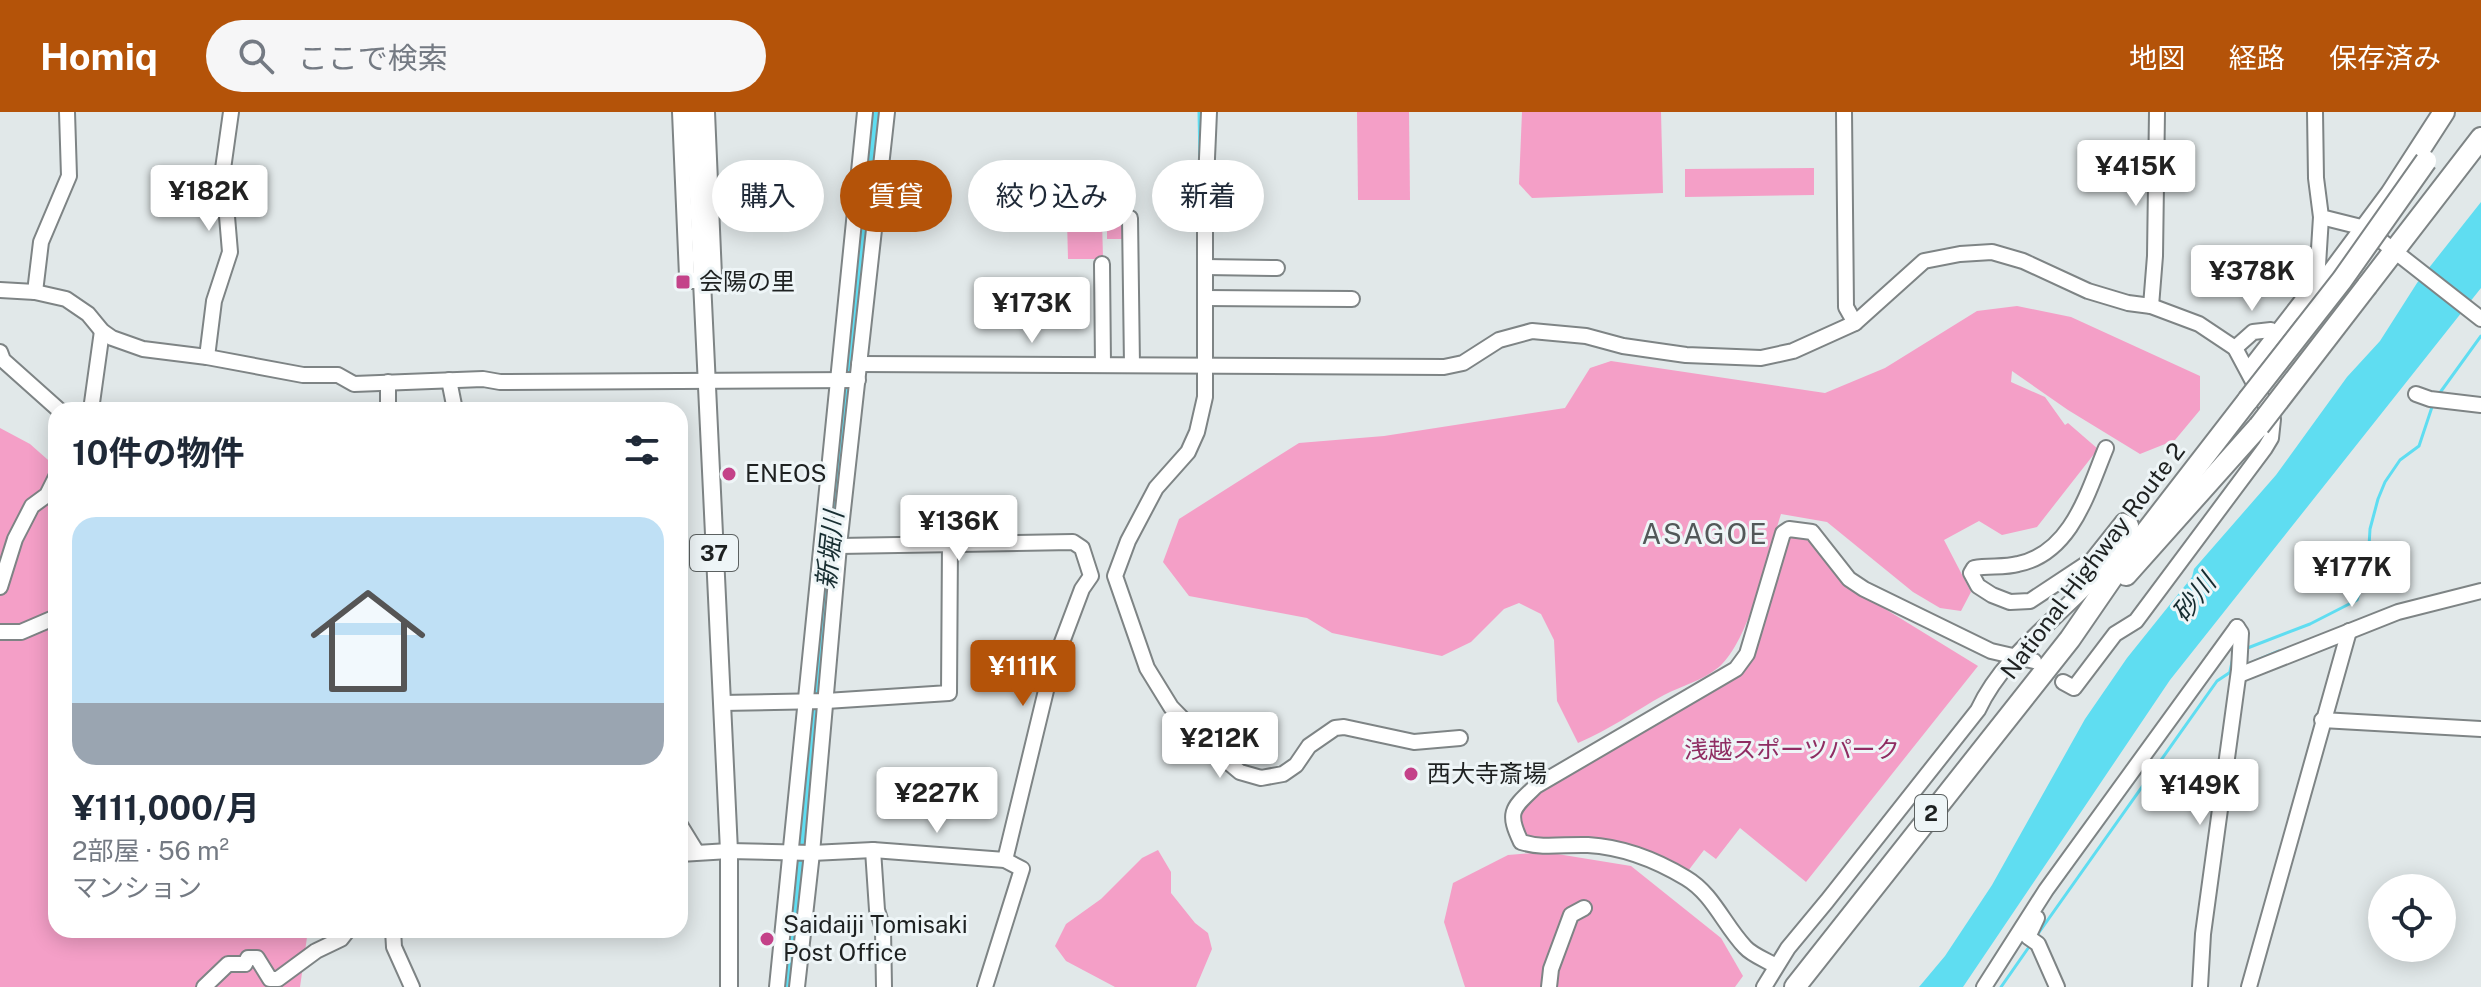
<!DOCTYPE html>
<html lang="ja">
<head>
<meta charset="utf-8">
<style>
	:root { --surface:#fff; --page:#f6f6f7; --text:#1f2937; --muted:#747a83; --line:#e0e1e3; --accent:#b45309 }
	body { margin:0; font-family:"Public Sans","Noto Sans JP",sans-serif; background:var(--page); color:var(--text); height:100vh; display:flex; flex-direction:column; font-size:30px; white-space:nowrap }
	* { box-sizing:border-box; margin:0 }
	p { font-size:26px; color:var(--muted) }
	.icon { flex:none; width:44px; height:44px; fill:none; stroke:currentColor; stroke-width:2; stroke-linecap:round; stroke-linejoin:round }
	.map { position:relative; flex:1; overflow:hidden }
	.side { position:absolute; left:48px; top:290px; width:640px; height:536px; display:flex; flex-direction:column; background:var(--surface); border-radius:24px; box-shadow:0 4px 20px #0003 }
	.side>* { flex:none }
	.top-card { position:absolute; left:712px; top:48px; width:760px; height:72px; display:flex; gap:16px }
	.tools { position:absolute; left:2368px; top:762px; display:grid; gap:16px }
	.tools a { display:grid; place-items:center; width:88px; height:88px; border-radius:50%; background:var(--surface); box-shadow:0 4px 20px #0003; font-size:40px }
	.price { position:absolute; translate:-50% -68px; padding:0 18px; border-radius:8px; background:#fff; color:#222; font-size:26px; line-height:52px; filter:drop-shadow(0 2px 4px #0008) }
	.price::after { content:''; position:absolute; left:50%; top:48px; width:24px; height:18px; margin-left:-12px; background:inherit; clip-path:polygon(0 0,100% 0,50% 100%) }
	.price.on { background:var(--accent); color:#fff }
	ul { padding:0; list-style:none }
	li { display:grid; align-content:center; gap:16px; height:424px; padding:0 24px }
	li+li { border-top:2px solid var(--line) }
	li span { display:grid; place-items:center; height:248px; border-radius:24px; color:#555 }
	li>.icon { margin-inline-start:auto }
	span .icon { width:144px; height:144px; fill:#fffc; stroke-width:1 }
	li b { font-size:34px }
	h2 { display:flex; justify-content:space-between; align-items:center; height:96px; padding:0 24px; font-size:34px }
	.chip { padding:0 28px; border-radius:36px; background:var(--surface); box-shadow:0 4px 20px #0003; font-size:28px; line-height:72px }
	.chip.on { background:var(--accent); color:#fff }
	header { display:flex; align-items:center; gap:48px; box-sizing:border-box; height:112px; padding:0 40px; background:var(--accent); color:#fff }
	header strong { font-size:38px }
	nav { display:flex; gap:44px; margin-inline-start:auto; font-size:28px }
	.search { width:560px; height:72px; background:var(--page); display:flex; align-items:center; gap:20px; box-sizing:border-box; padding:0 28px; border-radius:44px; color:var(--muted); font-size:30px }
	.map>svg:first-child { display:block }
	.green { fill:#f49fc7 }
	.water { fill:#5fddf1 }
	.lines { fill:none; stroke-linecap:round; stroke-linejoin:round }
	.stream { stroke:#5fddf1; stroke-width:3 }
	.river { stroke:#5fddf1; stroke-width:18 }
	.minor-casing { stroke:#7e8485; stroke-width:18 }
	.major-casing { stroke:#7e8485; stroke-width:20 }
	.highway-casing { stroke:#7e8485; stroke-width:24 }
	.minor { stroke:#fff; stroke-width:14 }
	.major { stroke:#fff; stroke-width:16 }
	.highway { stroke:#fff; stroke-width:20 }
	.highway-bridge-casing { stroke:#7e8485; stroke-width:24; stroke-linecap:butt }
	.highway-bridge { stroke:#fff; stroke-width:20 }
	.poi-dot { fill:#c44289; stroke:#eef5f7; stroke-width:3 }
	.labels { text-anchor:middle; stroke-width:6; stroke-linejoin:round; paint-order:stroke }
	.shield { fill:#eef5f7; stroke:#5c6161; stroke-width:2 }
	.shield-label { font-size:22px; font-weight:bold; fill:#1e2121 }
	.poi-label { font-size:24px; fill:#1e2121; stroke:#eef5f7; text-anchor:start }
	.street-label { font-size:24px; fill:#1e2121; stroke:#eef5f7 }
	.park-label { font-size:24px; fill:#8f2c62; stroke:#eef5f7 }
	.water-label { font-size:26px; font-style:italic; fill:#172d31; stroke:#eef5f7 }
	.quarter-label { font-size:28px; letter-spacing:2px; fill:#525859; stroke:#eef5f7 }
</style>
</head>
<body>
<header>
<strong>Homiq</strong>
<div class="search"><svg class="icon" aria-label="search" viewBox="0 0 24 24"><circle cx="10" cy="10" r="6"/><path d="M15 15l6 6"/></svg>ここで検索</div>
<nav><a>地図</a><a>経路</a><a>保存済み</a></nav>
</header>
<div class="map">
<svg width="2481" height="875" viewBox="0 0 2481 875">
	<rect width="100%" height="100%" fill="#e1e8e9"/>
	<g class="green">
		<polygon points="1357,0 1409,0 1410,88 1358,88"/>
		<polygon points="1522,0 1661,0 1663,81 1532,86 1519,72"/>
		<polygon points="1814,56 1814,83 1685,85 1685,57"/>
		<polygon points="1123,101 1123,127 1107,127 1107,110"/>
		<polygon points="1102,107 1103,147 1068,147 1067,108"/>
		<path d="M2017 194 2071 205 2200 264V298L2175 328 2140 342 2068 298 2012 259 2011 270 2045 285 2065 313 2068 311 2098 337 2037 415 2002 423 1979 409 1944 428 1971 480 1961 499 1940 496 1913 480 1827 410 1781 402C1768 442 1750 528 1719 555 1702 569 1683 573 1664 583 1635 599 1609 618 1578 631L1557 589 1554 528 1541 502 1519 491 1504 497 1471 530 1442 544 1332 521 1307 506 1189 484 1163 450 1179 407 1299 331 1384 324 1565 296 1590 256 1611 249 1825 281 1885 256 1977 199Z"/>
		<polygon points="0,316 30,332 56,355 56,818 308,818 300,875 0,875"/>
		<path d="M1792 422 1812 429 1835 463 1851 476 1978 554 1806 770 1740 716 1716 747 1704 738 1688 759C1661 746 1636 733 1607 729 1578 725 1547 737 1522 721L1518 699 1527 687 1734 564 1785 425Z"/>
		<polygon points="1158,738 1171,760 1171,781 1195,811 1208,821 1212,837 1196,875 1115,875 1066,849 1055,834 1066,812 1101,787 1142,746"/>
		<polygon points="1545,740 1631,754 1721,826 1743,864 1735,875 1465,875 1444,810 1453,771 1508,743"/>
	</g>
	<polygon class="water" points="2481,90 2481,176 2170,568 1963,875 1919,875 1945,844 1992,773 2085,607 2127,546 2192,465 2194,457 2276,363 2347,265 2380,229 2417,171"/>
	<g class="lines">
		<g class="stream">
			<polyline points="1199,0 1200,51"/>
			<polyline points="2439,282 2481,224"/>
			<polyline points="2245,537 2310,512 2357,488 2368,451 2370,417 2378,387 2385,370 2400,348 2419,334 2433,292"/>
			<polyline points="2246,553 2279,539"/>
			<polyline points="2230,559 2234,541"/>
			<polyline points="2035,826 2217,569 2235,557"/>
			<polyline points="2001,875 2031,832"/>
		</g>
		<polyline class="river" points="785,875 874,0"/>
		<g class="minor-casing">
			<g id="minor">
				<polyline points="680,0 687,164 692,169 711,169 714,164 707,0"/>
				<polyline points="1209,0 1205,92 1205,285 1197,320 1188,340 1156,376 1128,429 1115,464 1147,556 1171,595 1211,636 1240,660 1261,666 1283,662 1296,653 1309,634 1335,616 1344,615 1414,630 1460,626"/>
				<polyline points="1844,0 1846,195 1855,211"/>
				<polyline points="2315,0 2316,66 2321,105 2365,116 2481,207"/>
				<polyline points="1130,106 1132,253"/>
				<polyline points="1102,152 1103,253"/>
				<polyline points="1205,155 1277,156"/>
				<polyline points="0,178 35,180 66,187 88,202 102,219 112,226 143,237 207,245 303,263 338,263 354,272 483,267 500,270 858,268"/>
				<polyline points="35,180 41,130 69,64 67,0"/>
				<polyline points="1205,186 1352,187"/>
				<polyline points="2151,194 2155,144 2157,0"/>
				<polyline points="2235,236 2253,220 2271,218 2275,222"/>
				<polyline points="0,240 3,248 59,298"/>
				<polyline points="207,245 214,189 230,140 223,57 231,0"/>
				<polyline points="859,252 1444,255 1463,251 1499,228 1532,219 1586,224 1623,234 1686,243 1761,246 1793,239 1855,211 1924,149 1960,142 1992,140 2023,149 2088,179 2128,191 2151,194 2199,212 2235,236 2273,307 2271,326 2265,336 2136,509 2115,522 2074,576 2063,570"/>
				<polyline points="2248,258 2317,169 2321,105"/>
				<polyline points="449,268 455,298"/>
				<polyline points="388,270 388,298"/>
				<polyline points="2416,282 2430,287 2481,293"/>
				<polyline points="91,298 102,219"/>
				<polyline points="839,434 1073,430 1082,436 1091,464 1082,477 1050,562 1005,748"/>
				<polyline points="0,475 15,427 32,394 47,383 56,365"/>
				<polyline points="0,520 21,520 56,505"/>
				<polyline points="2239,563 2398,500 2481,479"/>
				<polyline points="722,591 826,589 949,581 950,432"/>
				<polyline points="2322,608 2481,617"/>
				<polyline points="680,713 696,739"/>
				<polyline points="873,738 877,798 883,817 884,875"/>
				<polyline points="680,742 729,739 812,741 873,738 1005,748 1022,757 985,875"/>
				<polyline points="2037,806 2028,825 2038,832 2057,875"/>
				<polyline points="393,818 394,835 412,875"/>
				<path d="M1776 854C1766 848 1752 843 1745 835 1724 813 1713 782 1686 766 1656 748 1623 735 1588 733 1565 732 1543 737 1521 730 1506 699 1513 696 1536 674L1736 557 1747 542 1783 421 1789 417 1812 420 1849 467 1864 477 1991 539 2034 549"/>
				<polyline points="204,875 228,852 245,852 248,846 257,846 270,867 278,867 316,839 341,827 348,818"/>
				<path d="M777 875C808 583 833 291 865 0"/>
				<polyline points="797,875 812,741 839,434 887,0"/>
				<polyline points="1549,875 1551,857 1571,803 1584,796"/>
				<path d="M1764 875 1788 836 1827 789 1978 598C2001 548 2050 512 2088 473 2105 455 2118 434 2131 413L2123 409 2092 448 2030 489 2010 490 1992 483 1978 474 1971 461 1974 456C1989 453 2004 456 2018 452 2072 441 2088 379 2106 336"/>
				<polyline points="1984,875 2046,778 2237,515"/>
				<polyline points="2200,875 2203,822 2239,558 2241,521 2237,515"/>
				<polyline points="2249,875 2349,519"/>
			</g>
		</g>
		<g class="major-casing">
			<polyline id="major" points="694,0 729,739 729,875"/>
		</g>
		<g class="highway-casing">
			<g id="highway">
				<polyline points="2367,174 2481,26"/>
				<polyline points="2304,199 2391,82 2444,0"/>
				<polyline points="2126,463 2259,314"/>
				<polyline points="1795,875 2070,527 2125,447 2248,288"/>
			</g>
		</g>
		<use href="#minor" class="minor"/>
		<use href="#major" class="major"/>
		<use href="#highway" class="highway"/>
		<g class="highway-bridge-casing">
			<g id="highway-bridge">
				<polyline points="2248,288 2342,168 2426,49"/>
				<polyline points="2259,314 2367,174"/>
			</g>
		</g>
		<use href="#highway-bridge" class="highway-bridge"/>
	</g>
	<g class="poi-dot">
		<rect x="675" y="162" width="16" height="16" rx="4"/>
		<circle cx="729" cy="362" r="8"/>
		<circle cx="1411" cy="662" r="8"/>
		<circle cx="767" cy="827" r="8"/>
	</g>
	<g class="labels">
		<g class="shield">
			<rect x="690" y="423" width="48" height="36" rx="6"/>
			<rect x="1915" y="683" width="32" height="36" rx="6"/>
		</g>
		<g class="shield-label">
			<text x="714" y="449">37</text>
			<text x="1931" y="709">2</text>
		</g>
		<g class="poi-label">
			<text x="699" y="178">会陽の里</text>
			<text x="745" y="370">ENEOS</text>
			<text x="1427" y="670">西大寺斎場</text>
			<text x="783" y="821">Saidaiji Tomisaki<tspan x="783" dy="28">Post Office</tspan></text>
		</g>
		<g class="street-label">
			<text transform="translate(2093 449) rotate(-53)" y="8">National Highway Route 2</text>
		</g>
		<g class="park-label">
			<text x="1792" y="646">浅越スポーツパーク</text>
		</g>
		<g class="water-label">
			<text transform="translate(830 438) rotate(-84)" y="9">新堀川</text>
			<text transform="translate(2194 486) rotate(-52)" y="9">砂川</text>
		</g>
		<g class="quarter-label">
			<text x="1705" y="432">ASAGOE</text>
		</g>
	</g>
</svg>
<div class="tools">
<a><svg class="icon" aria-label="locate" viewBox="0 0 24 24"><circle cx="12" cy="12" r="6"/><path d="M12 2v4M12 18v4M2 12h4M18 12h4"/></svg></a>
</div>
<b class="price" style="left:2136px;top:96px">¥415K</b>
<b class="price" style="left:209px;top:121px">¥182K</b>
<b class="price" style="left:2252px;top:201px">¥378K</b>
<b class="price" style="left:1032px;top:233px">¥173K</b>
<b class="price" style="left:959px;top:451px">¥136K</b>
<b class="price" style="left:2352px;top:497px">¥177K</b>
<b class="price on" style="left:1023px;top:596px">¥111K</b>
<b class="price" style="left:1220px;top:668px">¥212K</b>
<b class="price" style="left:2200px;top:715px">¥149K</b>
<b class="price" style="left:937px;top:723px">¥227K</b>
<div class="top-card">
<a class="chip">購入</a>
<a class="chip on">賃貸</a>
<a class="chip">絞り込み</a>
<a class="chip">新着</a>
</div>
<section class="side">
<h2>10件の物件<svg class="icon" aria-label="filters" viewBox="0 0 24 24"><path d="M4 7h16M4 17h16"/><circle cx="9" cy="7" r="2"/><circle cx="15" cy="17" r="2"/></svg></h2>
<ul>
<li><span style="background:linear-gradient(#bfe0f5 75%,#9aa5b1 0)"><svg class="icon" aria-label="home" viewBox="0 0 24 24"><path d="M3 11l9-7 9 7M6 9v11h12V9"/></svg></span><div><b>¥111,000/月</b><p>2部屋 · 56 m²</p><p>マンション</p></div></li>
</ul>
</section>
</div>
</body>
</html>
